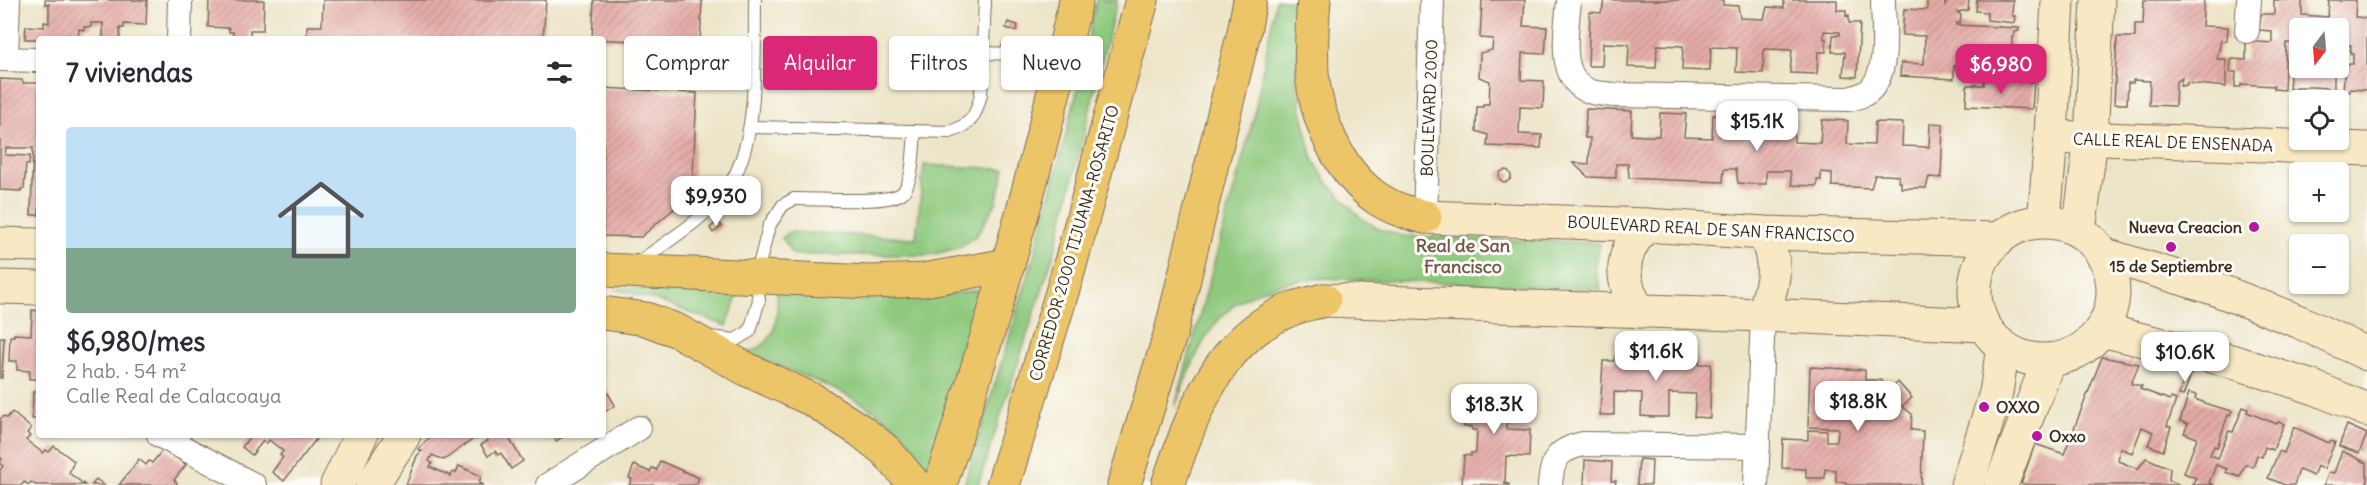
<!DOCTYPE html>
<html lang="es">
<head>
<meta charset="utf-8">
<style>
	:root { --surface:#fff; --page:#f7f7f7; --text:#2b2b33; --muted:#7c7c81; --accent:#db2777 }
	body { margin:0; font-family:Delius,sans-serif; background:var(--page); color:var(--text); height:100vh; display:flex; flex-direction:column; font-size:22px; white-space:nowrap }
	* { box-sizing:border-box; margin:0 }
	p { font-size:20px; color:var(--muted) }
	.icon { flex:none; width:33px; height:33px; fill:none; stroke:currentColor; stroke-width:2; stroke-linecap:round; stroke-linejoin:round }
	.map { position:relative; flex:1; overflow:hidden }
	.side { position:absolute; left:36px; top:36px; width:570px; height:402px; display:flex; flex-direction:column; background:var(--surface); border-radius:6px; box-shadow:0 2px 4px #0004 }
	.side>* { flex:none }
	.banner { position:absolute; left:624px; top:36px; width:570px; height:54px; display:flex; gap:12px }
	.needle { width:39px; rotate:196deg }
	.fabs { position:absolute; left:2289px; top:18px; display:grid; gap:12px }
	.fabs a { display:grid; place-items:center; width:60px; height:60px; border-radius:6px; background:var(--surface); box-shadow:0 2px 4px #0004; font-size:30px }
	.price { position:absolute; translate:-50% -51px; padding:0 14px; border-radius:12px; background:#fff; color:#222; font-size:20px; line-height:39px; filter:drop-shadow(0 2px 3px #0008) }
	.price::after { content:''; position:absolute; left:50%; top:36px; width:18px; height:14px; margin-left:-9px; background:inherit; clip-path:polygon(0 0,100% 0,50% 100%) }
	.price.on { background:var(--accent); color:#fff }
	ul { padding:0; list-style:none }
	li { display:grid; align-content:center; gap:12px; height:318px; padding:0 30px }
	li span { display:grid; place-items:center; height:186px; border-radius:6px; color:#555 }
	li>.icon { margin-inline-start:auto }
	span .icon { width:108px; height:108px; fill:#fffc; stroke-width:1 }
	li b { font-size:26px }
	h2 { display:flex; justify-content:space-between; align-items:center; height:72px; padding:0 30px; font-size:26px }
	.pill { padding:0 21px; border-radius:6px; background:var(--surface); box-shadow:0 2px 4px #0004; font-size:21px; line-height:54px }
	.pill.on { background:var(--accent); color:#fff }
	.map>svg:first-child { display:block }
	.green { fill:#8ec97e; stroke:#647a4e; stroke-width:1.5 }
	.building { fill:url(#building-hatch) }
	.lines { fill:none; stroke-linecap:round; stroke-linejoin:round }
	.lane-casing { stroke:#796b59; stroke-width:14 }
	.street-casing { stroke:#796b59; stroke-width:26 }
	.secondary-casing { stroke:#796b59; stroke-width:35 }
	.highway-casing { stroke:#796b59; stroke-width:35 }
	.lane { stroke:#fff; stroke-width:12 }
	.street { stroke:#fff; stroke-width:24 }
	.secondary { stroke:#f8e8c3; stroke-width:33 }
	.highway { stroke:#edc569; stroke-width:33 }
	.poi-dot { fill:#b5179e; stroke:#fdfcf7; stroke-width:2 }
	.labels { text-anchor:middle; stroke-width:6; stroke-linejoin:round; paint-order:stroke }
	.street-label { font-size:16px; fill:#3b2a1e; stroke:#fdfcf7 }
	.poi-label { font-size:16px; font-weight:bold; fill:#3b2a1e; stroke:#fdfcf7; text-anchor:start }
	.neighbourhood-label { font-size:18px; font-weight:bold; fill:#76574e; stroke:#fdfcf7 }
</style>
</head>
<body>
<div class="map">
<svg width="2367" height="485" viewBox="0 0 2367 485">
	<defs>
		<pattern id="building-hatch" width="6" height="6" patternUnits="userSpaceOnUse" patternTransform="scale(1.5)"><rect width="6" height="6" fill="#e4aaa6"/><path d="M-1 1l2-2M0 6l6-6M5 7l2-2" fill="none" stroke="#c4928e"/></pattern>
	</defs>
	<rect width="100%" height="100%" fill="#fdfcf7"/>
	<filter id="ink" filterUnits="userSpaceOnUse"><feTurbulence type="fractalNoise" baseFrequency=".0167" numOctaves="2"/><feDisplacementMap in="SourceGraphic" scale="12" xChannelSelector="R" yChannelSelector="G"/><feConvolveMatrix kernelMatrix="1 2 1 2 8 2 1 2 1" color-interpolation-filters="sRGB"/></filter>
	<filter id="wash" filterUnits="userSpaceOnUse"><feTurbulence type="fractalNoise" baseFrequency=".008" numOctaves="4" result="noise"/><feDisplacementMap in="SourceGraphic" scale="24" xChannelSelector="R" yChannelSelector="G"/><feGaussianBlur stdDeviation="1.35" result="paint"/><feColorMatrix in="noise" values="0 0 0 0 0 0 0 0 0 0 0 0 0 0 0 0 0 1.4 0 .05"/><feComposite in="paint" operator="in"/></filter>
	<g filter="url(#wash)">
		<rect width="100%" height="100%" fill="#ece4c6"/>
		<g class="green">
			<polygon points="1096,0 1117,0 1056,247 978,485 964,485 1034,256 1075,100"/>
			<path d="M1276 0H1303L1296 77 1304 122 1313 159 1326 181 1362 219 1379 229 1403 236 1600 243 1595 270 1601 289 1325 278C1227 285 1207 321 1175 407L1254 116Z"/>
			<polygon points="924,165 1005,169 996,203 977,235 958,248 930,255 801,255 792,254 782,238 789,232 916,238"/>
			<polygon points="627,288 736,292 737,296 727,326 658,301 614,289"/>
			<path d="M984 289 924 481C921 471 919 459 915 450 894 406 791 371 746 353 778 345 778 318 777 290L945 295Z"/>
		</g>
		<g id="blocks">
			<g class="building">
				<polygon points="45,0 147,0 146,25 124,24 124,28 120,28 120,39 103,39 103,23 91,23 91,27 84,27 84,30 79,29 78,39 25,39 26,26 44,27 44,22 49,23 49,4 45,4"/>
				<polygon points="209,0 264,0 263,30 250,30 250,39 233,39 233,32 229,32 229,28 208,27"/>
				<polygon points="323,0 546,0 543,39 307,39 307,26 322,26"/>
				<polygon points="594,0 702,0 700,44 592,39"/>
				<polygon points="1482,0 1525,0 1523,26 1547,27 1545,54 1522,53 1521,80 1544,81 1543,108 1520,107 1519,134 1542,135 1541,148 1487,146 1488,135 1476,131 1477,107 1483,107 1483,104 1489,104 1490,81 1479,77 1480,53 1492,50 1493,39 1480,38"/>
				<polygon points="1605,0 1723,0 1723,5 1738,6 1740,18 1764,19 1767,7 1784,8 1784,0 1837,0 1837,10 1846,10 1846,16 1849,15 1849,23 1860,23 1857,77 1843,76 1845,52 1832,52 1833,35 1840,35 1840,32 1824,31 1824,39 1826,39 1826,52 1818,52 1817,74 1790,73 1792,50 1764,49 1763,73 1736,72 1737,48 1711,47 1710,71 1682,70 1683,46 1657,45 1656,68 1628,67 1629,44 1603,43 1602,66 1588,66 1590,12 1601,13"/>
				<polygon points="1927,0 1945,0 1945,5 1948,0 1969,0 1968,10 1957,12 1961,15 1960,23 1956,23 1956,25 2019,28 2019,31 2014,32 2014,37 2012,37 2011,70 2013,70 2013,76 2005,75 2005,79 1990,78 1990,75 1985,74 1985,77 1976,77 1976,80 1966,80 1966,64 1960,64 1960,67 1954,66 1954,79 1900,76 1901,63 1924,64 1925,36 1902,35 1904,9 1927,10"/>
				<polygon points="1977,0 2013,0 2012,16 2015,16 2014,23 1987,20 1987,12 1976,11"/>
				<polygon points="2144,0 2204,0 2202,26 2228,27 2227,41 2221,40 2217,59 2226,59 2226,87 2187,83 2187,85 2180,86 2182,78 2176,82 2175,106 2149,105 2150,81 2133,80 2133,83 2128,83 2127,104 2114,104 2117,37 2135,37 2135,24 2143,24"/>
				<polygon points="2274,0 2302,0 2302,15 2328,17 2329,0 2356,0 2355,17 2367,18 2367,90 2350,89 2350,92 2343,92 2345,64 2353,64 2353,54 2350,54 2351,45 2341,45 2340,51 2338,51 2338,28 2300,28 2300,44 2286,43 2284,90 2274,89 2274,86 2241,84 2241,87 2235,87 2236,72 2230,72 2231,59 2246,60 2246,41 2272,43 2272,31 2259,30 2261,14 2274,14"/>
				<polygon points="1008,22 1018,25 1016,31 1006,28"/>
				<polygon points="1003,42 1014,44 1012,51 1002,48"/>
				<polygon points="2291,62 2300,62 2300,68 2334,68 2334,91 2328,91 2328,88 2312,87 2295,87 2295,89 2289,89"/>
				<polygon points="0,79 22,80 23,83 39,83 39,215 31,215 33,148 6,148 5,155 30,156 29,165 26,164 24,189 21,189 21,191 0,190"/>
				<polygon points="1984,80 2034,82 2032,109 1966,106 1967,85 1984,85"/>
				<polygon points="603,88 697,93 692,193 641,237 603,236"/>
				<polygon points="1586,109 1632,111 1631,135 1644,136 1659,136 1660,113 1686,114 1684,137 1712,138 1713,115 1740,116 1739,139 1752,140 1753,117 1795,119 1794,142 1820,143 1822,120 1834,120 1848,121 1847,144 1874,145 1875,122 1903,123 1902,146 1929,147 1930,123 1943,124 1941,178 1929,177 1926,188 1901,188 1901,182 1898,182 1899,176 1886,175 1875,175 1871,188 1832,186 1832,173 1821,172 1821,180 1817,180 1817,186 1792,185 1790,171 1766,171 1766,184 1751,184 1738,183 1736,169 1724,169 1723,182 1669,180 1629,178 1628,164 1616,164 1616,178 1588,177 1573,163 1589,164 1590,138 1585,138"/>
				<circle cx="1505" cy="176" r="6"/>
				<polygon points="718,221 722,226 713,233 710,228"/>
				<polygon points="32,310 39,311 39,379 29,379 30,371 17,370 17,361 9,361 10,336 14,336 14,334 31,335"/>
				<polygon points="0,337 4,337 2,378 0,378"/>
				<polygon points="1617,349 1643,350 1642,357 1646,358 1645,362 1668,363 1671,351 1697,351 1696,358 1699,359 1699,364 1711,364 1710,418 1694,417 1696,394 1669,393 1669,417 1655,417 1641,416 1642,393 1614,392 1614,415 1600,415 1603,361 1614,361"/>
				<polygon points="2102,357 2139,364 2131,384 2142,386 2140,389 2170,400 2171,398 2176,400 2167,426 2171,427 2163,451 2148,445 2153,432 2142,427 2132,453 2120,448 2118,461 2138,469 2146,458 2170,468 2169,480 2180,485 2027,485 2021,483 2035,444 2064,454"/>
				<polygon points="1810,367 1865,370 1865,380 1881,380 1889,391 1898,382 1912,398 1902,406 1912,414 1911,430 1923,431 1921,485 1846,485 1846,482 1836,482 1836,470 1825,469 1825,478 1806,478 1806,469 1782,468 1783,439 1808,440 1808,430 1827,431 1827,441 1837,441 1838,428 1808,427"/>
				<polygon points="2187,372 2192,372 2183,396 2179,395"/>
				<polygon points="603,385 615,405 603,413"/>
				<polygon points="1479,387 1532,390 1531,403 1508,402 1506,429 1530,430 1529,457 1506,456 1505,483 1510,485 1462,484 1464,455 1471,456 1471,453 1476,453 1477,430 1472,430 1472,427 1464,427 1465,401 1474,402 1474,398 1478,398"/>
				<polygon points="33,392 39,392 39,419 32,419"/>
				<polygon points="2189,393 2196,395 2195,399 2210,405 2232,411 2230,416 2228,415 2217,447 2214,446 2210,455 2218,458 2229,431 2233,432 2243,407 2248,409 2247,412 2277,424 2278,422 2284,424 2273,450 2265,447 2262,457 2257,455 2253,467 2245,464 2240,477 2225,472 2227,469 2216,465 2209,483 2214,485 2191,485 2196,478 2184,473 2197,438 2184,433 2188,424 2180,421"/>
				<polygon points="12,412 31,428 27,433 30,436 26,440 43,453 46,450 49,452 54,446 74,461 69,473 85,485 35,485 31,482 29,485 24,482 22,485 0,485 0,470 3,466 0,464 2,459 0,457 0,419 4,416 7,418"/>
				<polygon points="2347,425 2367,434 2359,453 2339,446"/>
				<polygon points="2294,427 2329,443 2330,441 2335,442 2324,469 2317,466 2313,476 2299,470 2294,485 2285,485 2268,478 2279,451 2284,453"/>
				<polygon points="251,435 313,435 317,438 284,481 272,472 283,457 280,455 283,451 269,440 266,444 263,441 252,455 242,447"/>
				<polygon points="432,435 482,435 477,439 476,437 444,460 432,455 429,461 432,463 430,467 451,476 453,472 456,473 459,466 481,476 479,483 484,485 406,485 417,456 422,451 418,449"/>
				<polygon points="484,435 507,435 523,461 511,469 501,453 498,455 495,451 488,456 481,445 488,441"/>
				<polygon points="553,435 566,435 556,441"/>
				<polygon points="164,448 186,465 174,480 177,483 176,485 119,485 139,459 146,465 149,461 152,463"/>
				<polygon points="2342,451 2367,463 2367,485 2324,485 2329,472 2334,473"/>
				<polygon points="1639,459 1652,460 1651,485 1637,485"/>
				<polygon points="1585,460 1612,462 1611,481 1616,481 1615,485 1584,485"/>
				<polygon points="660,461 699,478 696,485 629,485 632,479 629,478 634,465 650,472 652,468 657,470"/>
				<polygon points="96,479 104,485 92,485"/>
			</g>
		</g>
	</g>
	<g filter="url(#ink)">
		<use href="#blocks" fill-opacity="0" stroke="#796b59" stroke-width="1.5"/>
		<g class="lines">
			<g class="lane-casing">
				<g id="lane">
					<polyline points="984,53 1062,56"/>
					<path d="M751 127 950 132C972 124 976 116 981 94L985 0"/>
					<path d="M635 265C664 243 706 219 727 189 760 142 754 56 755 0"/>
					<path d="M710 337 735 340 750 331 759 300 756 277 769 226 783 205 794 199C814 198 894 206 904 191 914 176 913 150 915 132"/>
				</g>
			</g>
			<g class="street-casing">
				<g id="street">
					<path d="M1569 0C1567 29 1555 81 1592 92 1599 94 1608 94 1615 95L1849 99C1857 97 1865 95 1871 89 1890 68 1883 26 1883 0"/>
					<polyline points="2247,31 2249,0"/>
					<polyline points="179,39 180,0"/>
					<polyline points="0,59 39,60"/>
					<polyline points="6,59 8,0"/>
					<polyline points="1425,217 1432,0"/>
					<polyline points="159,435 254,485"/>
					<polyline points="548,485 639,428"/>
					<path d="M1550 485C1552 459 1557 450 1583 444L1758 446"/>
					<polyline points="1756,485 1763,315"/>
				</g>
			</g>
			<g class="secondary-casing">
				<g id="secondary">
					<polyline points="2051,137 2367,149"/>
					<polyline points="1425,217 1646,225 1764,233 1997,239"/>
					<polyline points="2044,221 2051,137 2058,0"/>
					<circle cx="2044" cy="291" r="69"/>
					<polyline points="2079,231 2091,139 2098,0"/>
					<polyline points="0,244 39,245"/>
					<polyline points="2102,254 2213,288 2300,322 2367,354"/>
					<polyline points="0,287 39,288"/>
					<polyline points="1324,300 1763,315 1983,325"/>
					<path d="M1639 311C1618 278 1620 253 1646 225"/>
					<path d="M1763 315C1774 282 1779 265 1764 233"/>
					<polyline points="2101,330 2231,361 2315,388 2367,410"/>
					<polyline points="337,485 361,435"/>
					<polyline points="372,485 404,435"/>
					<polyline points="1967,485 1996,393 2003,347"/>
					<polyline points="2001,485 2049,360"/>
				</g>
			</g>
			<g class="highway-casing">
				<g id="highway">
					<path d="M1314 0C1312 24 1311 49 1312 73 1316 119 1339 173 1378 199 1393 209 1408 213 1425 217"/>
					<polyline points="603,270 871,282 923,280 1008,265"/>
					<polyline points="603,313 646,319 678,331 748,370 813,400 861,431 886,451 915,485"/>
					<path d="M940 485C993 326 1038 164 1076 0"/>
					<polyline points="1003,485 1067,276 1142,0"/>
					<polyline points="1124,485 1171,332 1244,32 1250,0"/>
					<path d="M1168 485C1192 415 1217 338 1292 309 1302 305 1313 303 1324 300"/>
				</g>
			</g>
			<use href="#lane" class="lane"/>
			<use href="#street" class="street"/>
			<use href="#secondary" class="secondary"/>
			<use href="#highway" class="highway"/>
		</g>
	</g>
	<g class="poi-dot">
		<circle cx="2254" cy="227" r="6"/>
		<circle cx="2171" cy="247" r="6"/>
		<circle cx="1984" cy="407" r="6"/>
		<circle cx="2037" cy="436" r="6"/>
	</g>
	<g class="labels">
		<g class="street-label">
			<text transform="translate(1429 108) rotate(-88)" y="6">BOULEVARD 2000</text>
			<text transform="translate(2173 142) rotate(2)" y="6">CALLE REAL DE ENSENADA</text>
			<text transform="translate(1711 229) rotate(3)" y="6">BOULEVARD REAL DE SAN FRANCISCO</text>
			<text transform="translate(1074 243) rotate(-74)" y="6">CORREDOR 2000 TIJUANA-ROSARITO</text>
		</g>
		<g class="poi-label">
			<text x="2242" y="233" text-anchor="end">Nueva Creacion</text>
			<text x="2171" y="272" text-anchor="middle">15 de Septiembre</text>
			<text x="1996" y="413">OXXO</text>
			<text x="2049" y="442">Oxxo</text>
		</g>
		<g class="neighbourhood-label">
			<text x="1463" y="252">Real de San<tspan x="1463" dy="21">Francisco</tspan></text>
		</g>
	</g>
</svg>
<div class="fabs">
<a><svg class="needle" viewBox="-14 -14 28 28"><path d="M0-13l5 13h-10z" fill="#e53935"/><path d="M0 13l5-13h-10z" fill="#7c7c81"/></svg></a>
<a><svg class="icon" aria-label="locate" viewBox="0 0 24 24"><circle cx="12" cy="12" r="6"/><path d="M12 2v4M12 18v4M2 12h4M18 12h4"/></svg></a>
<a>+</a>
<a>−</a>
</div>
<b class="price on" style="left:2001px;top:95px">$6,980</b>
<b class="price" style="left:1757px;top:152px">$15.1K</b>
<b class="price" style="left:716px;top:227px">$9,930</b>
<b class="price" style="left:1656px;top:382px">$11.6K</b>
<b class="price" style="left:2185px;top:383px">$10.6K</b>
<b class="price" style="left:1858px;top:432px">$18.8K</b>
<b class="price" style="left:1494px;top:435px">$18.3K</b>
<div class="banner">
<a class="pill">Comprar</a>
<a class="pill on">Alquilar</a>
<a class="pill">Filtros</a>
<a class="pill">Nuevo</a>
</div>
<section class="side">
<h2>7 viviendas<svg class="icon" aria-label="filters" viewBox="0 0 24 24"><path d="M4 7h16M4 17h16"/><circle cx="9" cy="7" r="2"/><circle cx="15" cy="17" r="2"/></svg></h2>
<ul>
<li><span style="background:linear-gradient(#bfe0f5 65%,#7fa58c 0)"><svg class="icon" aria-label="home" viewBox="0 0 24 24"><path d="M3 11l9-7 9 7M6 9v11h12V9"/></svg></span><div><b>$6,980/mes</b><p>2 hab. · 54 m²</p><p>Calle Real de Calacoaya</p></div></li>
</ul>
</section>
</div>
</body>
</html>
